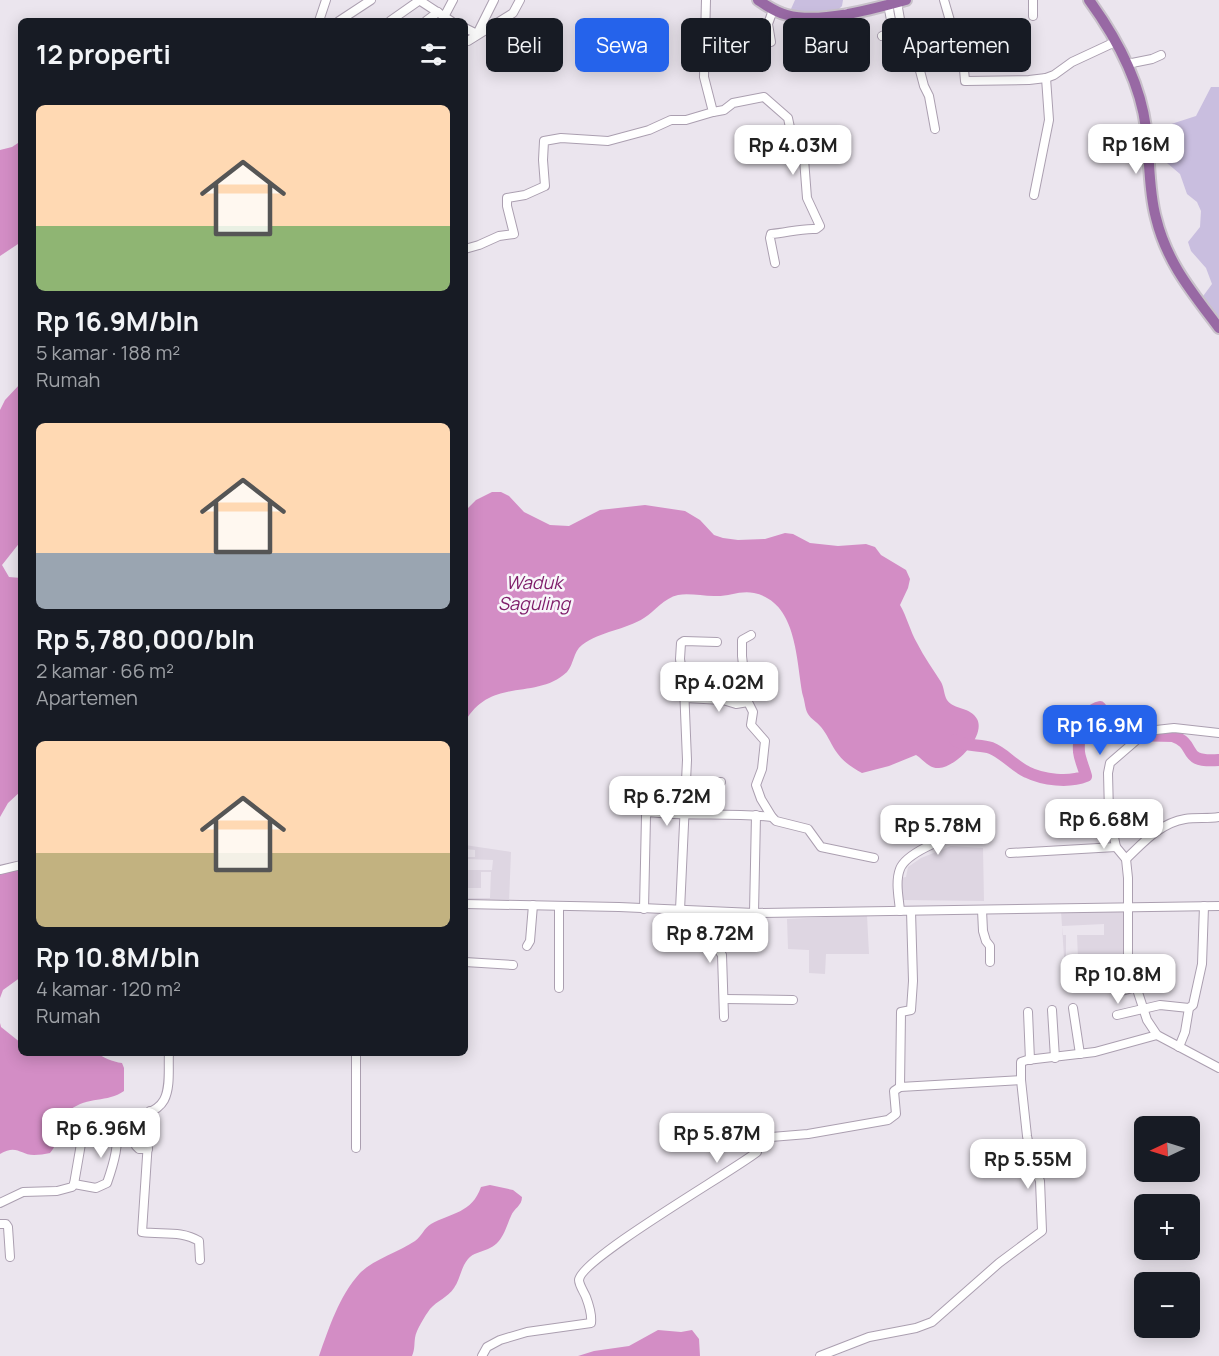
<!DOCTYPE html>
<html lang="id">
<head>
<meta charset="utf-8">
<style>
	:root { --surface:#171b24; --page:#20242c; --text:#f1f3f6; --muted:#9ea1a6; --accent:#2563eb }
	body { margin:0; font-family:Manrope,sans-serif; background:var(--page); color:var(--text); height:100vh; display:flex; flex-direction:column; font-size:22px; white-space:nowrap }
	* { box-sizing:border-box; margin:0 }
	p { font-size:20px; color:var(--muted) }
	.icon { flex:none; width:33px; height:33px; fill:none; stroke:currentColor; stroke-width:2; stroke-linecap:round; stroke-linejoin:round }
	.map { position:relative; flex:1; overflow:hidden }
	.side { position:absolute; left:18px; top:18px; width:450px; height:1038px; display:flex; flex-direction:column; background:var(--surface); border-radius:9px; box-shadow:0 3px 15px #0003 }
	.side>* { flex:none }
	.hud { position:absolute; left:486px; top:18px; width:570px; height:54px; display:flex; gap:12px }
	.needle { width:39px; rotate:266deg }
	.controls { position:absolute; left:1134px; top:1116px; display:grid; gap:12px }
	.controls a { display:grid; place-items:center; width:66px; height:66px; border-radius:9px; background:var(--surface); box-shadow:0 3px 15px #0003; font-size:30px }
	.price { position:absolute; translate:-50% -51px; padding:0 14px; border-radius:12px; background:#fff; color:#222; font-size:20px; line-height:39px; filter:drop-shadow(0 2px 3px #0008) }
	.price::after { content:''; position:absolute; left:50%; top:36px; width:18px; height:14px; margin-left:-9px; background:inherit; clip-path:polygon(0 0,100% 0,50% 100%) }
	.price.on { background:var(--accent); color:#fff }
	ul { padding:0; list-style:none }
	li { display:grid; align-content:center; gap:12px; height:318px; padding:0 18px }
	li span { display:grid; place-items:center; height:186px; border-radius:9px; color:#555 }
	li>.icon { margin-inline-start:auto }
	span .icon { width:108px; height:108px; fill:#fffc; stroke-width:1 }
	li b { font-size:26px }
	h2 { display:flex; justify-content:space-between; align-items:center; height:72px; padding:0 18px; font-size:26px }
	.tag { padding:0 21px; border-radius:9px; background:var(--surface); box-shadow:0 3px 15px #0003; font-size:21px; line-height:54px }
	.tag.on { background:var(--accent); color:#fff }
	.map>svg:first-child { display:block }
	.built { fill:#ded6e2; fill-rule:evenodd }
	.green { fill:#c9bedf }
	.water { fill:#d38dc5 }
	.lines { fill:none; stroke-linecap:round; stroke-linejoin:round }
	.river { stroke:#d38dc5; stroke-width:12 }
	.minor-casing { stroke:#ab9fb0; stroke-width:10 }
	.major-casing { stroke:#c8c1ca; stroke-width:14 }
	.minor { stroke:#fff; stroke-width:8 }
	.major { stroke:#9869a4; stroke-width:10 }
	.labels { text-anchor:middle; stroke-width:5; stroke-linejoin:round; paint-order:stroke }
	.water-label { font-size:18px; font-style:italic; fill:#7e1c69; stroke:#f8f6fa }
</style>
</head>
<body>
<div class="map">
<svg width="1219" height="1356" viewBox="0 0 1219 1356">
	<rect width="100%" height="100%" fill="#ebe5ee"/>
	<g class="built">
		<polygon points="465,845 511,852 509,902 465,900 465,898 490,898 491,872 481,872 481,888 465,888 465,870 492,870 493,860 465,859 465,857 475,857 475,850 465,849"/>
		<polygon points="951,846 983,848 984,901 902,900 900,878 906,877 908,867 921,858"/>
		<path d="M1127 910 1126 965 1065 972 1061 911ZM1104 924V935H1077L1078 958 1107 957 1108 967 1066 970V935H1062V926Z"/>
		<polygon points="867,915 869,954 826,954 825,974 809,973 809,950 788,949 787,919"/>
	</g>
	<g class="green">
		<path d="M795 0H843L842 6 838 10C823 13 802 18 791 9Z"/>
		<polygon points="1211,87 1219,87 1219,328 1198,303 1212,284 1206,268 1191,251 1188,242 1200,227 1201,211 1197,202 1187,194 1180,174 1167,163 1167,157 1160,151 1155,138 1162,127 1196,116"/>
	</g>
	<g class="water">
		<polygon points="21,141 21,242 0,256 0,150 12,147"/>
		<polygon points="21,383 21,541 2,565 9,577 21,578 21,751 19,752 21,757 21,791 8,803 0,817 0,410 5,400"/>
		<path d="M492 492H501L509 496 524 512 550 525 569 526 600 510 645 505 685 511 700 520 714 535 723 538 738 540 765 539 785 533 793 534 810 543 838 546 866 544 875 547 881 555 906 570 910 579 908 588 900 605C907 617 910 631 917 643 924 657 933 669 941 682 944 687 944 695 947 700 954 710 971 707 977 719 986 735 957 767 939 768 929 769 924 760 916 755L889 766 862 773C851 767 842 761 835 750 830 742 827 734 821 727 817 722 811 719 808 714 805 709 805 702 803 696 796 662 798 602 754 593 740 590 728 597 714 596 702 596 689 593 678 595 664 598 655 611 644 618 625 630 601 631 582 645 573 652 574 664 567 672 536 701 491 676 465 722V511L476 500Z"/>
		<polygon points="21,868 21,977 3,990 0,998 0,874"/>
		<path d="M0 1023 1 1027 21 1043V1053H95C104 1057 112 1062 122 1063L124 1068V1091C107 1103 88 1096 70 1110 56 1121 61 1142 50 1153 45 1154 39 1155 34 1155 20 1155 17 1144 0 1154Z"/>
		<path d="M490 1185 513 1190 522 1197C522 1206 514 1208 511 1216 505 1229 503 1243 488 1249 481 1252 473 1253 468 1259 461 1267 460 1280 454 1288 448 1297 437 1301 430 1309 425 1316 416 1330 415 1338 414 1345 415 1349 412 1356H319C329 1328 339 1296 360 1273 374 1259 399 1252 415 1241 422 1236 424 1228 431 1224 451 1213 472 1213 481 1187Z"/>
		<polygon points="658,1330 681,1332 692,1330 699,1339 700,1356 578,1356 594,1351 629,1346"/>
	</g>
	<g class="lines">
		<path class="river" d="M955 740C966 747 980 744 991 748 1004 753 1014 766 1027 772 1043 780 1069 783 1086 776 1084 768 1080 760 1079 752 1078 736 1082 711 1100 707L1116 726 1129 735 1173 736C1199 745 1179 763 1219 760"/>
		<g class="minor-casing">
			<g id="minor">
				<polyline points="419,0 451,21"/>
				<polyline points="944,0 953,31 962,45 965,81 1029,80 1046,78 1054,75 1072,62 1115,42"/>
				<polyline points="897,2 903,37 914,48 924,86 929,96 935,129"/>
				<polyline points="846,13 851,22 855,37"/>
				<polyline points="1033,16 1033,0"/>
				<polyline points="444,17 453,0"/>
				<polyline points="801,17 803,59"/>
				<polyline points="319,21 326,0"/>
				<polyline points="339,21 371,0"/>
				<polyline points="390,21 420,0"/>
				<polyline points="426,21 438,12"/>
				<polyline points="465,28 477,34 494,0"/>
				<polyline points="882,36 893,31 888,4"/>
				<polyline points="468,41 513,13 520,0"/>
				<polyline points="771,42 768,24 773,10"/>
				<polyline points="1127,64 1152,59 1161,55"/>
				<path d="M713 112 724 110 733 103 764 97 788 118 793 142 804 159 807 198 820 226 816 229C801 228 786 233 771 234L770 238 775 263"/>
				<polyline points="1034,195 1049,120 1046,78"/>
				<polyline points="465,249 479,245 499,236 514,234 507,206 507,198 525,195 545,186 543,160 544,141 561,138 608,141 649,130 671,120 686,120 713,112 704,77 706,0"/>
				<polyline points="751,635 742,640 742,656 747,700 753,712 751,725 765,741 762,769 756,785 761,799 772,817"/>
				<polyline points="685,698 723,700 736,704 748,702"/>
				<polyline points="1219,733 1174,728 1147,731 1110,763 1108,773 1109,813 1116,847 1126,859 1128,878 1128,955 1132,974 1147,1020 1157,1035 1219,1068"/>
				<polyline points="686,783 721,782"/>
				<polyline points="1010,853 1116,847"/>
				<path d="M1126 859C1143 843 1160 823 1185 819 1196 817 1208 819 1219 817"/>
				<polyline points="0,870 21,865"/>
				<polyline points="465,904 619,907 754,913 1219,906"/>
				<polyline points="559,906 559,988"/>
				<path d="M644 909 646 816 648 812C690 817 731 812 772 817L776 821 808 829 821 847 874 858"/>
				<polyline points="680,910 687,760 684,687 680,659 681,643 684,641 717,642"/>
				<polyline points="982,910 983,931 986,941 990,946 990,962"/>
				<path d="M900 911C899 898 895 882 900 869 906 853 943 839 959 834"/>
				<polyline points="717,912 716,946 722,955 724,1017"/>
				<polyline points="754,913 756,815"/>
				<polyline points="527,946 530,941 533,905"/>
				<polyline points="465,962 513,965"/>
				<polyline points="1114,987 1118,992 1136,987"/>
				<polyline points="724,999 793,1000"/>
				<polyline points="1073,1008 1080,1054"/>
				<polyline points="1052,1010 1055,1058"/>
				<polyline points="1028,1012 1030,1060"/>
				<polyline points="1117,1015 1160,1005 1189,1008"/>
				<polyline points="1179,1047 1185,1032 1189,1008 1193,1005 1202,964 1204,906"/>
				<polyline points="900,1087 901,1012 911,1010 913,981 911,911"/>
				<path d="M150 1111 142 1232C161 1235 181 1230 199 1241L200 1260"/>
				<polyline points="138,1115 136,1146 139,1149 148,1149"/>
				<polyline points="356,1148 356,1053"/>
				<path d="M74 1184 96 1188 107 1183C114 1163 120 1142 116 1122"/>
				<path d="M0 1203 23 1192 57 1191 72 1187 74 1184 82 1138C85 1134 88 1130 91 1127 110 1116 152 1122 164 1100 171 1087 168 1066 169 1053"/>
				<polyline points="0,1224 6,1224 8,1227 10,1257"/>
				<path d="M482 1356 487 1347 500 1340 527 1332 591 1323C592 1315 589 1305 586 1297 584 1292 579 1285 579 1280 580 1259 733 1171 757 1152L759 1138 808 1134 888 1120 896 1114 894 1091 900 1087 1021 1080"/>
				<polyline points="820,1356 869,1337 916,1328 932,1322 999,1263 1042,1231 1040,1181 1032,1161 1027,1136 1021,1080 1021,1062 1027,1060 1095,1052 1157,1035"/>
			</g>
		</g>
		<g class="major-casing">
			<g id="major">
				<path d="M758 0C767 6 775 12 787 15 820 24 873 9 906 0"/>
				<path d="M1089 0C1116 37 1140 82 1146 128 1150 157 1148 189 1156 218 1167 263 1192 292 1219 328"/>
			</g>
		</g>
		<use href="#minor" class="minor"/>
		<use href="#major" class="major"/>
	</g>
	<g class="labels">
		<g class="water-label">
			<text x="534" y="589">Waduk<tspan x="534" dy="21">Saguling</tspan></text>
		</g>
	</g>
</svg>
<div class="controls">
<a><svg class="needle" viewBox="-14 -14 28 28"><path d="M0-13l5 13h-10z" fill="#e53935"/><path d="M0 13l5-13h-10z" fill="#9ea1a6"/></svg></a>
<a>+</a>
<a>−</a>
</div>
<b class="price" style="left:1136px;top:175px">Rp 16M</b>
<b class="price" style="left:793px;top:176px">Rp 4.03M</b>
<b class="price" style="left:719px;top:713px">Rp 4.02M</b>
<b class="price on" style="left:1100px;top:756px">Rp 16.9M</b>
<b class="price" style="left:667px;top:827px">Rp 6.72M</b>
<b class="price" style="left:1104px;top:850px">Rp 6.68M</b>
<b class="price" style="left:938px;top:856px">Rp 5.78M</b>
<b class="price" style="left:710px;top:964px">Rp 8.72M</b>
<b class="price" style="left:1118px;top:1005px">Rp 10.8M</b>
<b class="price" style="left:101px;top:1159px">Rp 6.96M</b>
<b class="price" style="left:717px;top:1164px">Rp 5.87M</b>
<b class="price" style="left:1028px;top:1190px">Rp 5.55M</b>
<div class="hud">
<a class="tag">Beli</a>
<a class="tag on">Sewa</a>
<a class="tag">Filter</a>
<a class="tag">Baru</a>
<a class="tag">Apartemen</a>
</div>
<section class="side">
<h2>12 properti<svg class="icon" aria-label="filters" viewBox="0 0 24 24"><path d="M4 7h16M4 17h16"/><circle cx="9" cy="7" r="2"/><circle cx="15" cy="17" r="2"/></svg></h2>
<ul>
<li><span style="background:linear-gradient(#ffd9b3 65%,#8fb573 0)"><svg class="icon" aria-label="home" viewBox="0 0 24 24"><path d="M3 11l9-7 9 7M6 9v11h12V9"/></svg></span><div><b>Rp 16.9M/bln</b><p>5 kamar · 188 m²</p><p>Rumah</p></div></li>
<li><span style="background:linear-gradient(#ffd9b3 70%,#9aa5b1 0)"><svg class="icon" aria-label="home" viewBox="0 0 24 24"><path d="M3 11l9-7 9 7M6 9v11h12V9"/></svg></span><div><b>Rp 5,780,000/bln</b><p>2 kamar · 66 m²</p><p>Apartemen</p></div></li>
<li><span style="background:linear-gradient(#ffd9b3 60%,#c2b280 0)"><svg class="icon" aria-label="home" viewBox="0 0 24 24"><path d="M3 11l9-7 9 7M6 9v11h12V9"/></svg></span><div><b>Rp 10.8M/bln</b><p>4 kamar · 120 m²</p><p>Rumah</p></div></li>
</ul>
</section>
</div>
</body>
</html>
